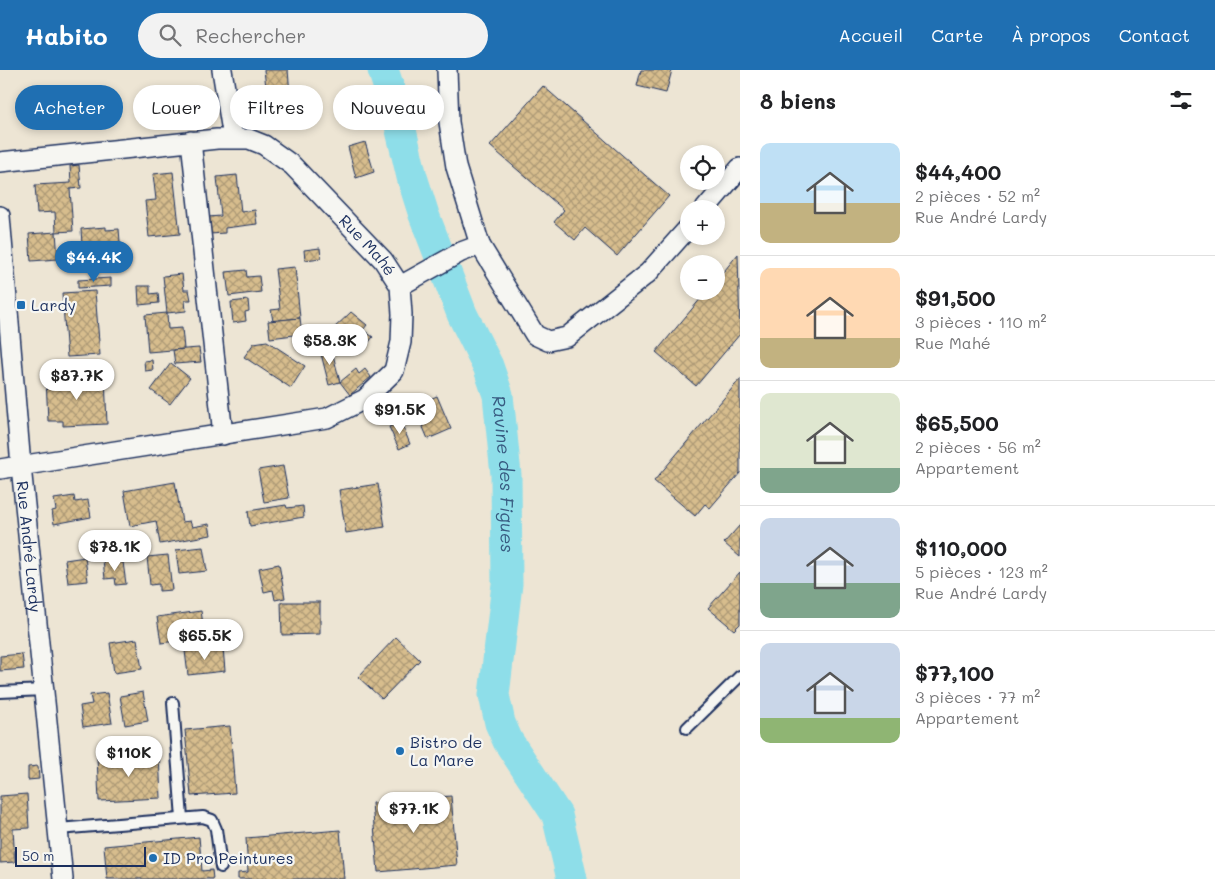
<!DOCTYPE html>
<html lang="fr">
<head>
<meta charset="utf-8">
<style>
	:root { --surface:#fff; --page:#f2f2f2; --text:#202124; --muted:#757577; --line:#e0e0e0; --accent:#1f6fb2 }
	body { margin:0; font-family:Mali,sans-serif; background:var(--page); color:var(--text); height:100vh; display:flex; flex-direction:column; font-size:19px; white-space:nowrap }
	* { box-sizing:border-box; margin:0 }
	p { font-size:16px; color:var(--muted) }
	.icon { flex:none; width:28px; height:28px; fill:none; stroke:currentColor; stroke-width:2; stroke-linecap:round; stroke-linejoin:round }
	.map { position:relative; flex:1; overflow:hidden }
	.side { display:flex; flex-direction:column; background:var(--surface); width:475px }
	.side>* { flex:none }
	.guide { position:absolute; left:15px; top:15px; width:475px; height:45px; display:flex; gap:10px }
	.buttons { position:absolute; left:680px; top:75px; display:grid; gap:10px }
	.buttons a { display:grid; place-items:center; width:45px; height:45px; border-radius:50%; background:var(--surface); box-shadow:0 2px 8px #0003; font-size:25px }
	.scale { position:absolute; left:15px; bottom:12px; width:131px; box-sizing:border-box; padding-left:5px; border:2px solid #1b2f5e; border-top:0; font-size:14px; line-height:18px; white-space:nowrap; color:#1b2f5e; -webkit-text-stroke:4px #f6f6f2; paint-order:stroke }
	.price { position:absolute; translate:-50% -42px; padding:0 11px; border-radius:18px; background:#fff; color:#222; font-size:16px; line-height:32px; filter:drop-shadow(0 1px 2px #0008) }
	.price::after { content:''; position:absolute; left:50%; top:30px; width:15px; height:11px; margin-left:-8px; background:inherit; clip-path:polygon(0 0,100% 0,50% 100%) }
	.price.selected { background:var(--accent); color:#fff }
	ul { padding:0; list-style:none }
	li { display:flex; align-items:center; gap:15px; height:125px; padding:0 20px }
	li+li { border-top:1px solid var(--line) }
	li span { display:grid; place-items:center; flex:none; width:140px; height:100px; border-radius:10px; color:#555 }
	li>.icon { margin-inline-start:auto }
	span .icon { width:60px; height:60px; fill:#fffc; stroke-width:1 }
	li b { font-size:21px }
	h2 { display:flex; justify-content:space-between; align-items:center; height:60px; padding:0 20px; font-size:21px }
	.chip { padding:0 18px; border-radius:22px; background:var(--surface); box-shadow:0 2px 8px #0003; font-size:18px; line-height:45px }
	.chip.selected { background:var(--accent); color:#fff }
	header { display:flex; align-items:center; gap:30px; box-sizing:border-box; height:70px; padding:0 25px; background:var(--accent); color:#fff }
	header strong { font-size:24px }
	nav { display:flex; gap:28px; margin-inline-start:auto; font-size:18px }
	.search { width:350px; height:45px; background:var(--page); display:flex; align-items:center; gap:12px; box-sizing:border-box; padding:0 18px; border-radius:28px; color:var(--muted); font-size:19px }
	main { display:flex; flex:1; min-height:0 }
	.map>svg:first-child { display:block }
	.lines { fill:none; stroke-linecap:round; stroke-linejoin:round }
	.river { stroke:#8edee9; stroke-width:31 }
	.building { fill:url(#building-cross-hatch); stroke:#1b2f5e }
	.lane-casing { stroke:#1b2f5e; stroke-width:14 }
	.street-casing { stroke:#1b2f5e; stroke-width:22 }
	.lane { stroke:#f6f6f2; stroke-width:10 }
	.street { stroke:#f6f6f2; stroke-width:19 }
	.poi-dot { fill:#1f6fb2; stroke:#f6f6f2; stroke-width:2 }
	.labels { text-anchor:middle; stroke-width:4.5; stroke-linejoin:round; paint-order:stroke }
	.street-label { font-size:16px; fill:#1b2f5e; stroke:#f6f6f2 }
	.poi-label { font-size:16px; fill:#1b2f5e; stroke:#f6f6f2; text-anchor:start }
	.water-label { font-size:18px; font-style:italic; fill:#385b81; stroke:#f6f6f2 }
</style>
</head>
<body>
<header>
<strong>Habito</strong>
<div class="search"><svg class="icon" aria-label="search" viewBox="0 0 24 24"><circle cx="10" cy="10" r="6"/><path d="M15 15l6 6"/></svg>Rechercher</div>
<nav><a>Accueil</a><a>Carte</a><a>À propos</a><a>Contact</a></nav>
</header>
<main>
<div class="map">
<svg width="740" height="809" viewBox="0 0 740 809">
	<defs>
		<pattern id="building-cross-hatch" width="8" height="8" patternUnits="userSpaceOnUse" patternTransform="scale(1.25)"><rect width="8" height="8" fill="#d7bd8d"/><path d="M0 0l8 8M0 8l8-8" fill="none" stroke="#ae9a76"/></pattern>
	</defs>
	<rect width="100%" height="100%" fill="#ede5d4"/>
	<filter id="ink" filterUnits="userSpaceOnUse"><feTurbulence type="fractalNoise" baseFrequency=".02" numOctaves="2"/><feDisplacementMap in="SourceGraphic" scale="10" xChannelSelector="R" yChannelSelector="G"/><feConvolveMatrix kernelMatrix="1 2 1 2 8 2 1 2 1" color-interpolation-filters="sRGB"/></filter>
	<g filter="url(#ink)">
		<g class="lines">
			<path class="river" id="s1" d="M383 0 396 39 412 107 424 145 462 244 488 296 498 325 506 405 507 514 494 625 500 653 508 671 557 745 572 809"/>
		</g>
		<g class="building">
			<polygon points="264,0 288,0 290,24 282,24 282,31 270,32 269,26 267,26"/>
			<polygon points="641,0 672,0 666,23 637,16"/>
			<polygon points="543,16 669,126 617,186 585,158 575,170 554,152 564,140 490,76"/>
			<polygon points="365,72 374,102 356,108 348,77"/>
			<polygon points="79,95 81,118 70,119 73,161 56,162 55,142 37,143 35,115 71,113 70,96"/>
			<polygon points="173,102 180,164 149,167 145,131 156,130 153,104"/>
			<polygon points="237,105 241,142 255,140 257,154 225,158 225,163 210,164 208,147 221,146 217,107"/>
			<polygon points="106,157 106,160 119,159 121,184 108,184 108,189 83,190 81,159"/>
			<polygon points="56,162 58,189 31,191 29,164"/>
			<polygon points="320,178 321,188 305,190 304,180"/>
			<polygon points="738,184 740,264 696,316 656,282 707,221 716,221 716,211"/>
			<polygon points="121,190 122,201 108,202 107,191"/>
			<polygon points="295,197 300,248 273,251 271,240 280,239 275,199"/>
			<polygon points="246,200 247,207 259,206 261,222 229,226 226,202"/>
			<polygon points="182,204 184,220 189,220 191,230 185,230 186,241 167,243 163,206"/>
			<polygon points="111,208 111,216 78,218 78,210"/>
			<polygon points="138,216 150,216 150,224 158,223 159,233 139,235"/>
			<polygon points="95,221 100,285 67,287 62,223"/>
			<polygon points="248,230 249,241 245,242 246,251 233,253 231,232"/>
			<polygon points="351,242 367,255 363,260 373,267 360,283 332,260"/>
			<polygon points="167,243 168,259 182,258 184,279 148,282 145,245"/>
			<polygon points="300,248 302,264 270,268 268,251"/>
			<polygon points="267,271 305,296 291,318 244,287 254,273"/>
			<polygon points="331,277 340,312 329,315 320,280"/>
			<polygon points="199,278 201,292 175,294 173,280"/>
			<polygon points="152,290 153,300 145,301 144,291"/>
			<polygon points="171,293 190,308 170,334 151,320"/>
			<polygon points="356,299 359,304 365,299 371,307 350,325 340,312"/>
			<polygon points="105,307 107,354 63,356 63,351 48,351 46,309"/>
			<polygon points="740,309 740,403 710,438 705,434 695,446 654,411"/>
			<polygon points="437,326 451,359 428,369 414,336"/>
			<polygon points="401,352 410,374 399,379 389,357"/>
			<polygon points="283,396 289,428 264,432 258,400"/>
			<polygon points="175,412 182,452 190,451 192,457 209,454 211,465 160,474 156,451 130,456 124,421"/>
			<polygon points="378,414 385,457 346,463 339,420"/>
			<polygon points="74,426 75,432 88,430 91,447 54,454 52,441 56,440 54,429"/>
			<polygon points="286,435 287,438 303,436 304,447 250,456 248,441"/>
			<polygon points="740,455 740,487 724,473"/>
			<polygon points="203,477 207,501 179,504 176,480"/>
			<polygon points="168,485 172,520 159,521 159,514 150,515 147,487"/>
			<polygon points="85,487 88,511 68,513 65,490"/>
			<polygon points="112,488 112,494 123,492 126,514 116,515 115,508 105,509 103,490"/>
			<polygon points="279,494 285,528 275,530 273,520 264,522 259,498"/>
			<polygon points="740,502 740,554 734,560 708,538"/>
			<polygon points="281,532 320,532 320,564 282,565"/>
			<polygon points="201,541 205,567 161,573 157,547"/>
			<polygon points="396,567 420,590 382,629 358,607"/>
			<polygon points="137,569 142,599 114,603 110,573"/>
			<polygon points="223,577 225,601 188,605 185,581"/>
			<polygon points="22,584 24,599 0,601 0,586"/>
			<polygon points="143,622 148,651 125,655 120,626"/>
			<polygon points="107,623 112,653 83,657 80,636 92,634 90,625"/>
			<polygon points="230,656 235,723 191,726 185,660"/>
			<polygon points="159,685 161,728 99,731 97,687"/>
			<polygon points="38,696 39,709 28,710 28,697"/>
			<polygon points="27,724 29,758 13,759 15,792 0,793 0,726"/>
			<polygon points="451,726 457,795 378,802 372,733"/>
			<polygon points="340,760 344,809 238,809 238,803 248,802 246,768"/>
			<polygon points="199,767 202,801 212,800 213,809 107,809 104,776"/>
		</g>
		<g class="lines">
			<g class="lane-casing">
				<g id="lane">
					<polyline points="0,622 44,620"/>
					<polyline points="173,633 182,748"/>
					<polyline points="687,658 740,606"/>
					<polyline points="58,759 203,747 212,750 216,759 221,797"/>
				</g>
			</g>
			<g class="street-casing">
				<g id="street">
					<polyline points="222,0 233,68"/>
					<polyline points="191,71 223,365"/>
					<path id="s2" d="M0 92 217 69H249L264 75 292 95 383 190 400 216 402 244 401 272 394 301 365 329 327 348 0 399"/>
					<polyline points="705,139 740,98"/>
					<path id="s3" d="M0 146 21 396 63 809"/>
					<polyline points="480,175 535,265 548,271 567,267 648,203 689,157"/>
					<polyline points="400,216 461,182 480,175 456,97 449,52 447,0"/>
				</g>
			</g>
			<use href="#lane" class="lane"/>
			<use href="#street" class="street"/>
		</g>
	</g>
	<g class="poi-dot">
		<rect x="16" y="230" width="10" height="10" rx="2.5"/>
		<circle cx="400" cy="681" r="5"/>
		<circle cx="153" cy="788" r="5"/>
	</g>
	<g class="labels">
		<g class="street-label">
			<text dy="6" stroke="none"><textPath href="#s2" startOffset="411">Rue Mahé</textPath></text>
			<text dy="6" stroke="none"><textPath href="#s3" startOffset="332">Rue André Lardy</textPath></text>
		</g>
		<g class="poi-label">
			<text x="31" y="241">Lardy</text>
			<text x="410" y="678">Bistro de<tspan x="410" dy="18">La Mare</tspan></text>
			<text x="163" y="794">ID Pro Peintures</text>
		</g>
		<g class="water-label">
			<text dy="6" stroke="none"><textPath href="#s1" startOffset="425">Ravine des Figues</textPath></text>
		</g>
	</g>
</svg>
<div class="buttons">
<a><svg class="icon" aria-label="locate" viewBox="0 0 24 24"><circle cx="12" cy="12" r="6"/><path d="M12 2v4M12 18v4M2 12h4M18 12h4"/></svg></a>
<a>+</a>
<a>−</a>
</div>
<div class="scale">50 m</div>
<b class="price selected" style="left:94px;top:213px">$44.4K</b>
<b class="price" style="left:330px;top:296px">$58.3K</b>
<b class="price" style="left:77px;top:331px">$87.7K</b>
<b class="price" style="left:400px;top:365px">$91.5K</b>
<b class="price" style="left:115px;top:502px">$78.1K</b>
<b class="price" style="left:205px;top:591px">$65.5K</b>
<b class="price" style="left:129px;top:708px">$110K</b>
<b class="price" style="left:414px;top:764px">$77.1K</b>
<div class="guide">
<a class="chip selected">Acheter</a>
<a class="chip">Louer</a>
<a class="chip">Filtres</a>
<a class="chip">Nouveau</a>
</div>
</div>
<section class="side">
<h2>8 biens<svg class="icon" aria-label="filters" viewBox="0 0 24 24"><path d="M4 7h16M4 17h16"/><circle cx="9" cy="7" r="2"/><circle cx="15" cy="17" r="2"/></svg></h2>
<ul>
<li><span style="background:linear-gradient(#bfe0f5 60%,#c2b280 0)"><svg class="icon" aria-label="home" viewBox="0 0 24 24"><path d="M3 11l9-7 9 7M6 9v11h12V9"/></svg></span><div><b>$44,400</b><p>2 pièces · 52 m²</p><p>Rue André Lardy</p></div></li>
<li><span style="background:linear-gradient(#ffd9b3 70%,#c2b280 0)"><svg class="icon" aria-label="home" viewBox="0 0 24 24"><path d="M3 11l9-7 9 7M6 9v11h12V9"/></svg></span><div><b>$91,500</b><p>3 pièces · 110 m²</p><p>Rue Mahé</p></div></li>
<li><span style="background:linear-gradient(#dfe7d0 75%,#7fa58c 0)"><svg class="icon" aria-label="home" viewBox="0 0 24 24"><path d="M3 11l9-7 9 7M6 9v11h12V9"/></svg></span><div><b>$65,500</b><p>2 pièces · 56 m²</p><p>Appartement</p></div></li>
<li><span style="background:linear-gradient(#c9d6e8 65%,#7fa58c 0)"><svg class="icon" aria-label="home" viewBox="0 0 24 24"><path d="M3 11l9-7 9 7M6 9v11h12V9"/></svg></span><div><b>$110,000</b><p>5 pièces · 123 m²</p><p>Rue André Lardy</p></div></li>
<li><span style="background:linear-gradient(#c9d6e8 75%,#8fb573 0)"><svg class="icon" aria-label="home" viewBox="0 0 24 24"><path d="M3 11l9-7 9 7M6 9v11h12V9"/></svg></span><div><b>$77,100</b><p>3 pièces · 77 m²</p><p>Appartement</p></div></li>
</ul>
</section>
</main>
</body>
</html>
